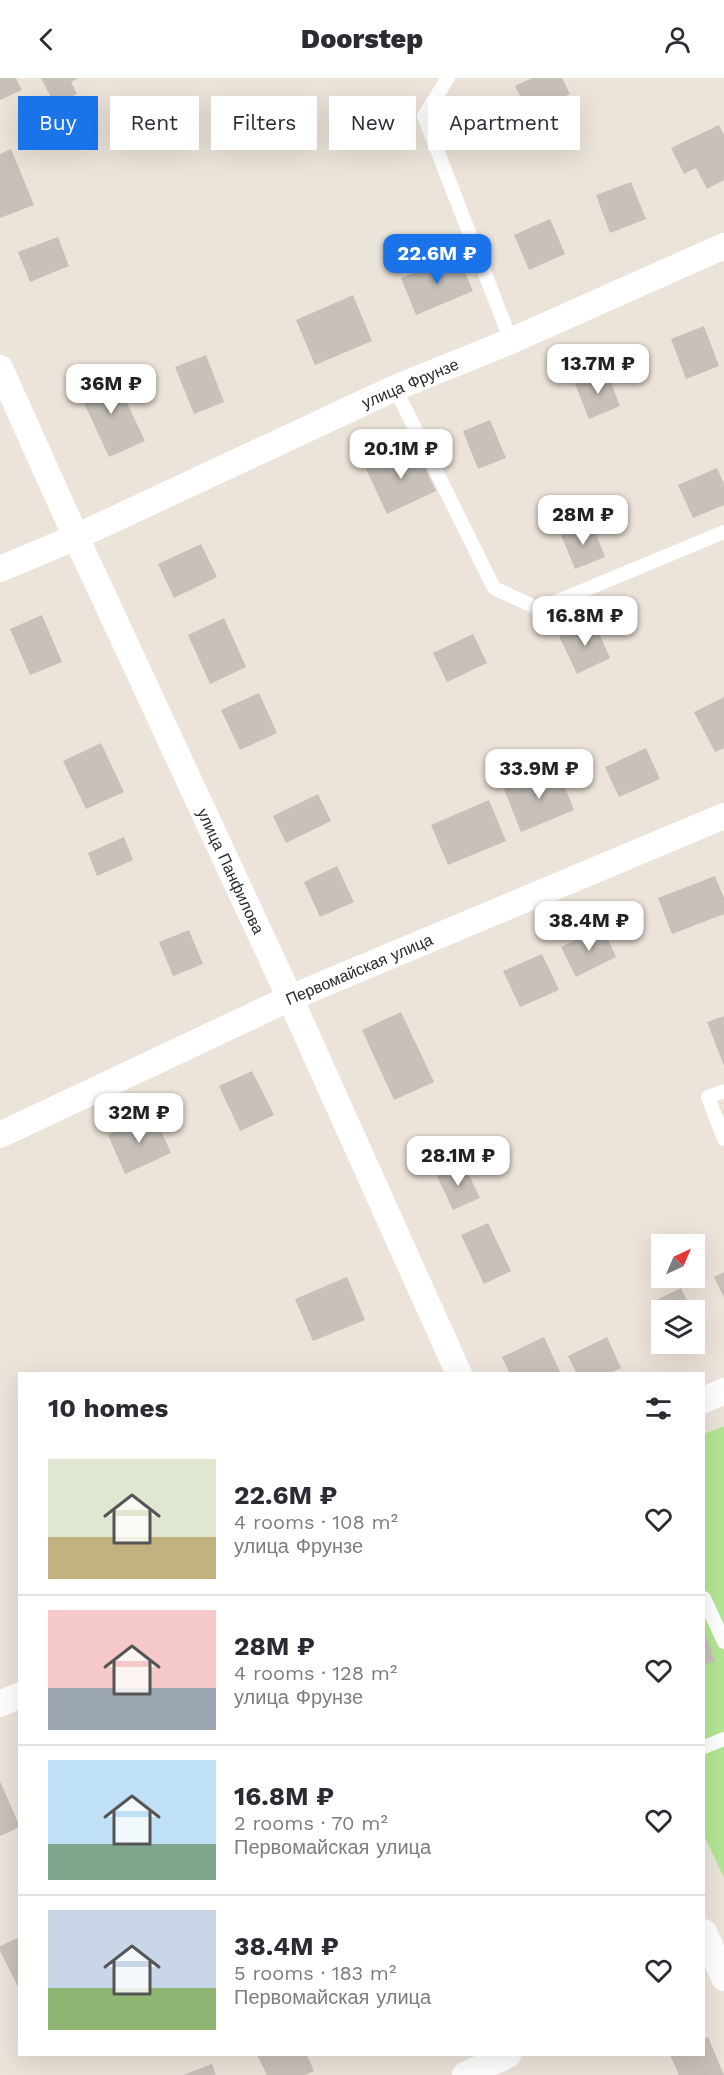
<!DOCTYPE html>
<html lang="en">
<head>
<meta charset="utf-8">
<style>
	:root { --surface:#fff; --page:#f2f2f3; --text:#2b2b33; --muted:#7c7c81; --line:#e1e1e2; --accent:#1a73e8 }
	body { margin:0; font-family:"Work Sans",sans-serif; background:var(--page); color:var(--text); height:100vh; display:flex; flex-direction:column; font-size:22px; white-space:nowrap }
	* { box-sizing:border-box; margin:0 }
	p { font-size:20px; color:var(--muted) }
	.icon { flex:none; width:33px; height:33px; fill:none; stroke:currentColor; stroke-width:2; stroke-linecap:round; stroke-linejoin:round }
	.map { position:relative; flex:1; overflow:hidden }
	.panel { position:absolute; left:18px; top:1294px; width:687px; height:684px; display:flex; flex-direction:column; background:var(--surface); border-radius:0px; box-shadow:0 6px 24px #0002 }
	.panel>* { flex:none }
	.guide { position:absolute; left:18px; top:18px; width:688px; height:54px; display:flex; gap:12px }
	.needle { width:39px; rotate:44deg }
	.buttons { position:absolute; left:651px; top:1156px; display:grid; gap:12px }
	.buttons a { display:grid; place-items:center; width:54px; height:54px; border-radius:0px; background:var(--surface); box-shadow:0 6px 24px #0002; font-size:30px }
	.price { position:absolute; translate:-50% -51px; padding:0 14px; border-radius:12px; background:#fff; color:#222; font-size:20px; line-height:39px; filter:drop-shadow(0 2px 3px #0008) }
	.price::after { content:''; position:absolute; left:50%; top:36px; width:18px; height:14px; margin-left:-9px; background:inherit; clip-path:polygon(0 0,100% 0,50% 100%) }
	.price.selected { background:var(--accent); color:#fff }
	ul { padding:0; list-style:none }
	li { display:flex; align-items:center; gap:18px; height:150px; padding:0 30px }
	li+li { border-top:2px solid var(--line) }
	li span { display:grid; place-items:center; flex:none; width:168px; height:120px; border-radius:0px; color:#555 }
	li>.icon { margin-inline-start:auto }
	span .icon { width:72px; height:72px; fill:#fffc; stroke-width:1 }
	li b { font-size:26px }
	h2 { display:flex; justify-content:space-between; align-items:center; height:72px; padding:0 30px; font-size:26px }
	.pill { padding:0 21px; border-radius:0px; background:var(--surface); box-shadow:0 6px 24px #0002; font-size:21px; line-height:54px }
	.pill.selected { background:var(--accent); color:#fff }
	header { display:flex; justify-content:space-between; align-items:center; height:78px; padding:0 30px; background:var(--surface); font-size:27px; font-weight:800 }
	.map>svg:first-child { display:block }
	.green { fill:#b3e694 }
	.building { fill:#c7c1ba }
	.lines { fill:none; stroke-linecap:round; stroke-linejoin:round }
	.lane { stroke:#fff; stroke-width:14 }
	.street { stroke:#fff; stroke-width:26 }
	.labels { text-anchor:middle; stroke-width:6; stroke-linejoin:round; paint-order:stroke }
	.street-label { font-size:16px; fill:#292929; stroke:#fff }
</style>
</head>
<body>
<header><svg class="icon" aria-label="back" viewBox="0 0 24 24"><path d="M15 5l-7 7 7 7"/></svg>Doorstep<svg class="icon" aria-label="person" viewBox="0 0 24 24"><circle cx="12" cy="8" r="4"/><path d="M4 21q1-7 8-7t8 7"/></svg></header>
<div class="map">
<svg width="724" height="1997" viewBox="0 0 724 1997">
	<rect width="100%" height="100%" fill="#ece4da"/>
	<polygon class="green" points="724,1348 724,1800 704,1757 704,1356"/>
	<g class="building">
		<polygon points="0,0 16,0 22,12 0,22"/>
		<polygon points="41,0 78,0 71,4 77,16 55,27"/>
		<polygon points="532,0 562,0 570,16 529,36 515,8"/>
		<polygon points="719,47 724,57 724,102 707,111 696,90 684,96 671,70"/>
		<polygon points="11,71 34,127 0,140 0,76"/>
		<polygon points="631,104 646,141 610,155 596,117"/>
		<polygon points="550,141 565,176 529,192 514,157"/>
		<polygon points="58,159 69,188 30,204 18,174"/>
		<polygon points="458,177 473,213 416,237 401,200"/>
		<polygon points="353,217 372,263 315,287 296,242"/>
		<polygon points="704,248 719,288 686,301 671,261"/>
		<polygon points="206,277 224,324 194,336 175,289"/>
		<polygon points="607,294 620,328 589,341 575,306"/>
		<polygon points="113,295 145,363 109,379 78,312"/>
		<polygon points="490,342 506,380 478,391 463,353"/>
		<polygon points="415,368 436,413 387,436 366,391"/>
		<polygon points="717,390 724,406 724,427 693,440 678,407"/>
		<polygon points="592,445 605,479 575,491 561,457"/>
		<polygon points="201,466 217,499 174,520 158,486"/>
		<polygon points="42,537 62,584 30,597 10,551"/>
		<polygon points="224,540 246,589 210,606 188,557"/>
		<polygon points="593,542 610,580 577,596 559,558"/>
		<polygon points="473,556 487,585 447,604 433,575"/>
		<polygon points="259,615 277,655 240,672 221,632"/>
		<polygon points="724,619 724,670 715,674 694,634"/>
		<polygon points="101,665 124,714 86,731 63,683"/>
		<polygon points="646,670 660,701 619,719 605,689"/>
		<polygon points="557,690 574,732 521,754 504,711"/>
		<polygon points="318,716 331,743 286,765 273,738"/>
		<polygon points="489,722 506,763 448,787 431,747"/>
		<polygon points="124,759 133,782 97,798 88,775"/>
		<polygon points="337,788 354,824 320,839 304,804"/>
		<polygon points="715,798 724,820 724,836 672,856 658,820"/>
		<polygon points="602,849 616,879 576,899 561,869"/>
		<polygon points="189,852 203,886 173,898 159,864"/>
		<polygon points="542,876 559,912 520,929 503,893"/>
		<polygon points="401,934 434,1004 394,1022 362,952"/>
		<polygon points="724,938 724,988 707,944"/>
		<polygon points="252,993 274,1037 240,1053 219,1008"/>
		<polygon points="154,1037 171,1075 125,1096 108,1057"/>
		<polygon points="464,1086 480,1120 453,1132 437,1098"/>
		<polygon points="488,1145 511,1193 484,1206 461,1157"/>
		<polygon points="724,1194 724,1220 714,1199"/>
		<polygon points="347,1199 365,1242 313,1263 295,1221"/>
		<polygon points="681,1210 692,1233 662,1233 662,1248 650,1225"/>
		<polygon points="694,1238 700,1249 694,1252"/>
		<polygon points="544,1259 561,1296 510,1296 502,1279"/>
		<polygon points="607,1259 621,1290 608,1296 577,1296 568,1278"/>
		<polygon points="704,1552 715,1583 704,1587"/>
		<polygon points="0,1703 20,1749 0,1758"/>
		<polygon points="20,1859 20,1913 0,1873 0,1868"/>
		<polygon points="708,1959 724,1997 679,1997 670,1977 704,1977 704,1961"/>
		<polygon points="257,1977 307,1977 314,1993 305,1997 267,1997"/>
		<polygon points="212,1986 216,1997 183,1997"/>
	</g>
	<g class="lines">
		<g class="lane">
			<polyline points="448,0 424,38 511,263"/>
			<polyline points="395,310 494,510 539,531 724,454"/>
			<polyline points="724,1013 708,1019 724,1061"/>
			<polyline points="704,1520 724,1564"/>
			<polyline points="704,1669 724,1661"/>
		</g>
		<g class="street">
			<polyline points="0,290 76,459 290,920 459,1296"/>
			<polyline points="0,491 76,459 395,310 511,263 724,168"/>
			<polyline points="0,1057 290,920 724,738"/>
			<polyline points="704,1322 724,1313"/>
			<polyline points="0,1626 20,1617"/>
			<polyline points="704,1854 724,1900"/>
			<polyline points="465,1997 508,1977"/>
		</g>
	</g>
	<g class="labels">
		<g class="street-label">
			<text transform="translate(410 305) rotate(-23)" y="6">улица Фрунзе</text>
			<text transform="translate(231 793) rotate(65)" y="6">улица Панфилова</text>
			<text transform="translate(359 891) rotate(-23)" y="6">Первомайская улица</text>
		</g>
	</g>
</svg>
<div class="buttons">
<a><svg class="needle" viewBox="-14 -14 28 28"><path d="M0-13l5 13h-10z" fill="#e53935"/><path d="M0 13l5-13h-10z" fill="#7c7c81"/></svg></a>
<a><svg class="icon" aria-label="layers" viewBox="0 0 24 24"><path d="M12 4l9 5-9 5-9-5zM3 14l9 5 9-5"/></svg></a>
</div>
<b class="price selected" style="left:437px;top:207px">22.6M ₽</b>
<b class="price" style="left:598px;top:317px">13.7M ₽</b>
<b class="price" style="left:111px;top:337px">36M ₽</b>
<b class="price" style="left:401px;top:402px">20.1M ₽</b>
<b class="price" style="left:583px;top:468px">28M ₽</b>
<b class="price" style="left:585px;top:569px">16.8M ₽</b>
<b class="price" style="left:539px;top:722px">33.9M ₽</b>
<b class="price" style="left:589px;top:874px">38.4M ₽</b>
<b class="price" style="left:139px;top:1066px">32M ₽</b>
<b class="price" style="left:458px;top:1109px">28.1M ₽</b>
<div class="guide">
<a class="pill selected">Buy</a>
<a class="pill">Rent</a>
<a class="pill">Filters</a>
<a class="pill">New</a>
<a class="pill">Apartment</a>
</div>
<section class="panel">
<h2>10 homes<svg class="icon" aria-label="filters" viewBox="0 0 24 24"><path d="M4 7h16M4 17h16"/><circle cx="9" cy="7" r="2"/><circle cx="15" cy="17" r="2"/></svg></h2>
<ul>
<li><span style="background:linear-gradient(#dfe7d0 65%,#c2b280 0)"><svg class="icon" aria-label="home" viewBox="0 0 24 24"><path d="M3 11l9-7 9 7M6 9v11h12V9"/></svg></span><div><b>22.6M ₽</b><p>4 rooms · 108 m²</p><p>улица Фрунзе</p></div><svg class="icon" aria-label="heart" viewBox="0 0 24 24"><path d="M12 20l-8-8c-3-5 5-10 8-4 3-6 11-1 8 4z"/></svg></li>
<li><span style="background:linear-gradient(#f6c9c9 65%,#9aa5b1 0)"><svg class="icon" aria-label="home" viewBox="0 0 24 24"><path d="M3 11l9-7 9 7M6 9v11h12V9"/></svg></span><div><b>28M ₽</b><p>4 rooms · 128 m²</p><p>улица Фрунзе</p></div><svg class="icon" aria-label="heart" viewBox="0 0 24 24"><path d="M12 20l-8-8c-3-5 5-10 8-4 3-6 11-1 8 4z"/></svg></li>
<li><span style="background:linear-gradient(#bfe0f5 70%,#7fa58c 0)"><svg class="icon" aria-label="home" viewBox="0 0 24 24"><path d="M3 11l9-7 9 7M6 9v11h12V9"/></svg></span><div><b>16.8M ₽</b><p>2 rooms · 70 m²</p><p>Первомайская улица</p></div><svg class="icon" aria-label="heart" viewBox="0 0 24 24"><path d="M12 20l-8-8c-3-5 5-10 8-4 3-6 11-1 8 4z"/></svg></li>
<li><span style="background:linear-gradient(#c9d6e8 65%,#8fb573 0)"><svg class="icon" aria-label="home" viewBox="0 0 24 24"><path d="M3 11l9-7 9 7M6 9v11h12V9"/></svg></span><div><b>38.4M ₽</b><p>5 rooms · 183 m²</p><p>Первомайская улица</p></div><svg class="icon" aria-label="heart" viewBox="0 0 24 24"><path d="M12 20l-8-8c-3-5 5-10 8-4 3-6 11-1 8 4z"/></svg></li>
</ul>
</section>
</div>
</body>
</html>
